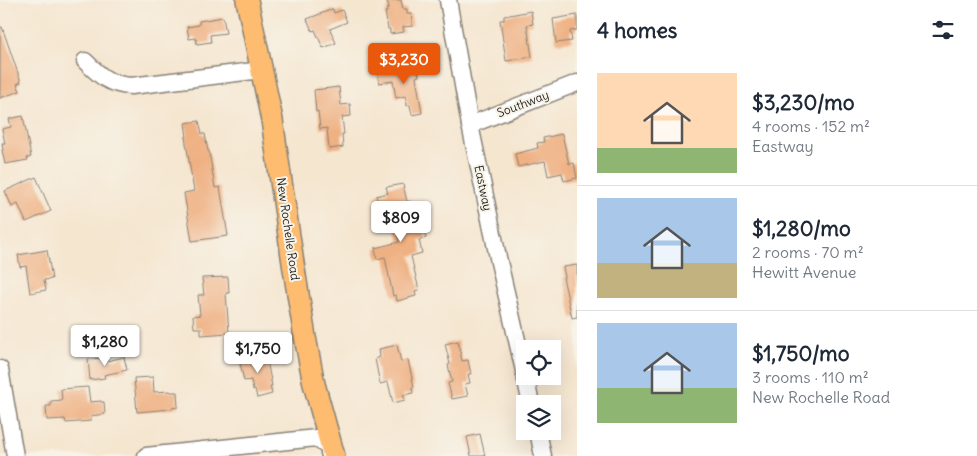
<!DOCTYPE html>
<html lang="en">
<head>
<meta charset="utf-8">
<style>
	:root { --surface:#fff; --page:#f6f6f7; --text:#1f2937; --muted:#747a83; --line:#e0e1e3; --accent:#ea580c }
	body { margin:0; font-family:Delius,sans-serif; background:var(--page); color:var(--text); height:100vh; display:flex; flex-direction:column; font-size:19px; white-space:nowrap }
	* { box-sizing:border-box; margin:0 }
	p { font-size:16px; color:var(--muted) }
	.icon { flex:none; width:28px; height:28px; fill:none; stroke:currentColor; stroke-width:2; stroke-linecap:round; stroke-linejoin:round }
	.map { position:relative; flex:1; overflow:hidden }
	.sheet { display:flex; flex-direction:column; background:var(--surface); width:400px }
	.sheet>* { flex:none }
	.controls { position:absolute; left:516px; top:340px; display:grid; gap:10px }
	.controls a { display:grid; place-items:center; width:45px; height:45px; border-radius:0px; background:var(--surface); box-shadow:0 5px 20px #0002; font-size:25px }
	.price { position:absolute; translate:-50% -42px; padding:0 11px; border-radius:5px; background:#fff; color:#222; font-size:16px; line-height:32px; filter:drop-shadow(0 1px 2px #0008) }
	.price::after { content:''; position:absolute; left:50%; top:30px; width:15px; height:11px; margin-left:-8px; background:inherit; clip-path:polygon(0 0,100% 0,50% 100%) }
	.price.active { background:var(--accent); color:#fff }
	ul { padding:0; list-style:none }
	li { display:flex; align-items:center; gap:15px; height:125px; padding:0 20px }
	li+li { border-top:1px solid var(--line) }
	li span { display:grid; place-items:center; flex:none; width:140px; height:100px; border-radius:0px; color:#555 }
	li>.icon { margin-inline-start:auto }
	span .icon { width:60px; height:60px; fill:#fffc; stroke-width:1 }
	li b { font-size:21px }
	h2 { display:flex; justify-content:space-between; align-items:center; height:60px; padding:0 20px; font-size:21px }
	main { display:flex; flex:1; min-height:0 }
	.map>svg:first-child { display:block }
	.building { fill:#efb082 }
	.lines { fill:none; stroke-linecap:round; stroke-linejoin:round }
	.minor-casing { stroke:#888176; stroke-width:19 }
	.major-casing { stroke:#888176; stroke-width:24 }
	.minor { stroke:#fff; stroke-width:16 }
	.major { stroke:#fdbc70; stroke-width:21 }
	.labels { text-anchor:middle; stroke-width:4; stroke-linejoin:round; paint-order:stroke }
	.street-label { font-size:12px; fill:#1c1c1c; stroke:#f7f3e8 }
</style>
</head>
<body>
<main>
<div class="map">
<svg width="577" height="456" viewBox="0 0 577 456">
	<rect width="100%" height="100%" fill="#f7f3e8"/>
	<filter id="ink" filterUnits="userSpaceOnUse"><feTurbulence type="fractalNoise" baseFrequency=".02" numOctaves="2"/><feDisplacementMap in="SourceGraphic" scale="10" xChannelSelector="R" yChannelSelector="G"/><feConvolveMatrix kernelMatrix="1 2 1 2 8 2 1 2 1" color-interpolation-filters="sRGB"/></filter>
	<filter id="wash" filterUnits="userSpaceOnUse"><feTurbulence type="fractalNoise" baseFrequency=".0096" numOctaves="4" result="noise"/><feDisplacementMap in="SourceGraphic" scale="20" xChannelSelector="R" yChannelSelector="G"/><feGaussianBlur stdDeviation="1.12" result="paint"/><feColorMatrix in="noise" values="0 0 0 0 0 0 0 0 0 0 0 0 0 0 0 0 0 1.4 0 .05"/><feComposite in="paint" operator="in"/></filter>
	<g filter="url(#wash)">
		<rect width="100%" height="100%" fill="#f5e6d0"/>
		<g id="blocks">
			<g class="building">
				<polygon points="387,0 401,0 403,9 407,9 407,14 411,14 413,26 403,27 404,32 390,34 390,29 388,29 385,12 387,12 387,9 389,8"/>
				<polygon points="333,9 334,13 342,10 347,22 330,29 336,43 323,48 315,30 312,31 307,19"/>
				<polygon points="531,11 533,24 527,25 532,57 506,61 500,20 504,20 504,16"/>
				<polygon points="577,15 577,30 570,31 572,41 556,43 553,19"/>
				<polygon points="223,17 226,33 210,35 211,42 197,44 196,38 189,39 187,27 199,25 199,21"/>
				<polygon points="0,27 2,27 21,82 17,84 20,91 0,98"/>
				<polygon points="417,65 419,76 416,77 422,113 412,115 410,105 407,106 406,96 396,98 393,81 379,83 377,72"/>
				<polygon points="339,87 341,105 350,104 351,116 342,117 344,134 342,134 343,147 329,149 327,128 320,129 318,111 316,112 314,90"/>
				<polygon points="23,116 31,157 27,158 28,160 5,164 2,150 3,150 2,143 5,143 2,129 11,127 9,119"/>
				<polygon points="199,121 202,134 205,134 208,151 209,151 215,188 220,187 228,236 192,241 184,193 194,191 185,137 187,137 185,123"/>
				<polygon points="562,134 569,164 574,163 577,178 564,181 562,173 548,176 545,161 518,167 515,154 538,148 537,143 544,142 543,138"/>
				<polygon points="36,177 51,211 26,222 18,204 12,207 5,191"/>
				<polygon points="403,184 407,202 410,201 416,227 423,225 426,238 419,240 422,253 411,256 419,290 415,291 416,296 397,301 396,295 393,296 385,257 377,259 375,248 399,242 391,207 380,210 376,196 388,193 386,187"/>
				<polygon points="47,250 52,279 44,280 46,290 30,293 26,266 20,267 18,255"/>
				<polygon points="577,265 577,317 572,318 563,277 565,277 563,267"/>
				<polygon points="228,277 229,293 226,293 229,333 201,335 201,328 194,328 193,316 200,315 198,295 204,295 202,278"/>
				<polygon points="458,341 462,361 468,360 471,374 468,374 470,383 465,384 468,396 452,399 448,383 452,382 448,365 450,364 445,344"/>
				<polygon points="397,345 401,362 408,360 414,387 412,387 413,393 403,395 405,400 393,403 388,382 380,384 375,359 380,357 379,349"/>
				<polygon points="265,350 272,386 270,386 272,394 257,398 255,389 253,390 251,380 244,381 240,363 254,360 253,352"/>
				<polygon points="124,357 127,370 104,375 105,378 90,380 88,359 103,358 103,362"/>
				<polygon points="153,377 154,392 170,391 171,392 177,392 178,407 172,408 172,409 137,412 134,378"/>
				<polygon points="88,387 90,402 101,401 101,402 104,402 105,414 91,416 91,421 66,423 65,419 47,420 46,406 51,406 51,401 62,400 61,389"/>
				<polygon points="480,434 485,456 471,456 467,437"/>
			</g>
		</g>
	</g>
	<g filter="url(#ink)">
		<use href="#blocks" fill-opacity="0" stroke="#888176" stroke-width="1"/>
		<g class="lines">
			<g class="minor-casing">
				<g id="minor">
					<polyline points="448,0 470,125 499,262 525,375"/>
					<path d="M85 61C99 75 109 85 131 86L262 70"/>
					<polyline points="470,125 577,83"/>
					<polyline points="0,369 15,456"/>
					<polyline points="525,376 531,404"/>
					<polyline points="538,431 543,456"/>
					<polyline points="146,456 316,438 332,450 329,453"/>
				</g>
			</g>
			<g class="major-casing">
				<polyline id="major" points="247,0 272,120 293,263 305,337 314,384 334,456"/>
			</g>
			<use href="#minor" class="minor"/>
			<use href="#major" class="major"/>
		</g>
	</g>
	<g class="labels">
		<g class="street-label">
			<text transform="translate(523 104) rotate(-21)" y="4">Southway</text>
			<text transform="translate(483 188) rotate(78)" y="4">Eastway</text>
			<text transform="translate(288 229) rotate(82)" y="4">New Rochelle Road</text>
		</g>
	</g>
</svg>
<div class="controls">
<a><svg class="icon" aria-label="locate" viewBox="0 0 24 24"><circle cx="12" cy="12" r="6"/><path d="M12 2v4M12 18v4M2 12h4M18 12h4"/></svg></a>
<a><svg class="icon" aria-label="layers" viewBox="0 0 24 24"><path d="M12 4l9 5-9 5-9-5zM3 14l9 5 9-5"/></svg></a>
</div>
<b class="price active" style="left:404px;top:85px">$3,230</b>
<b class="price" style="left:401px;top:243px">$809</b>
<b class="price" style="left:105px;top:367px">$1,280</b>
<b class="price" style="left:258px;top:374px">$1,750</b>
</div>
<section class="sheet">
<h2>4 homes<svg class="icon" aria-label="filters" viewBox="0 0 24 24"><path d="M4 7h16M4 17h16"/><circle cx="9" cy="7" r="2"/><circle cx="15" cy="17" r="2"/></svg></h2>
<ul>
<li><span style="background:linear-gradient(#ffd9b3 75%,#8fb573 0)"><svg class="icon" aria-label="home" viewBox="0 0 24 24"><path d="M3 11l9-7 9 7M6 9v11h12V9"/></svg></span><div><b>$3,230/mo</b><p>4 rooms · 152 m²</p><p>Eastway</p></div></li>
<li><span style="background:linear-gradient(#a9c7e8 65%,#c2b280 0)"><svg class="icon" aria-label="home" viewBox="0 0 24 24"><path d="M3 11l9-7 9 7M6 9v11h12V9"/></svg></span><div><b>$1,280/mo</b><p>2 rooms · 70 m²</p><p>Hewitt Avenue</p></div></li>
<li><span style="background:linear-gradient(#a9c7e8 65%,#8fb573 0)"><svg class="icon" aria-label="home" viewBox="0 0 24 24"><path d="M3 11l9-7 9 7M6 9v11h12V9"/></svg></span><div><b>$1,750/mo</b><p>3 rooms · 110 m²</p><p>New Rochelle Road</p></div></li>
</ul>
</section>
</main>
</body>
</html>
